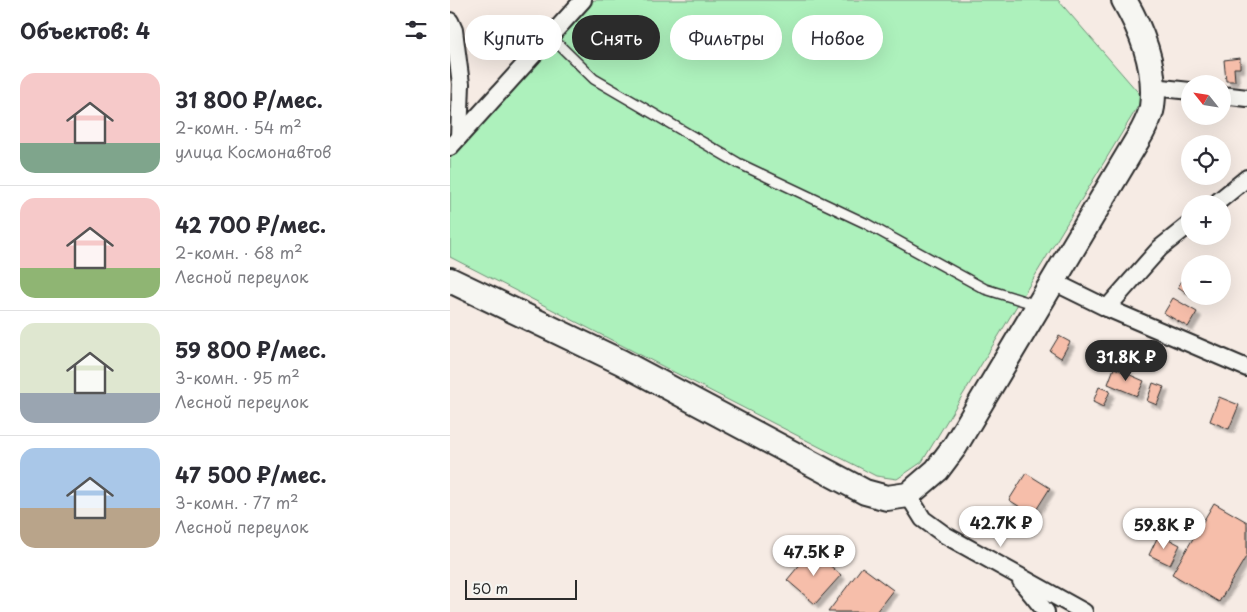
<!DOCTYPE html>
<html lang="ru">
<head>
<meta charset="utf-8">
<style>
	:root { --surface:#fff; --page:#f7f7f7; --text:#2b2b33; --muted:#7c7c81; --line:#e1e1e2; --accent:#2b2b2b }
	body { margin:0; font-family:"Playpen Sans",sans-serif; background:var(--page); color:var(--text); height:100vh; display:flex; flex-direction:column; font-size:19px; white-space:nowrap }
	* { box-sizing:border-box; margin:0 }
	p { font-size:16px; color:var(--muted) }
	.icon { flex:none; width:28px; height:28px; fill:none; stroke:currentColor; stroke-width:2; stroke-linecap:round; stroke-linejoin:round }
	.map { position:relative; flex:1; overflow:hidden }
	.drawer { display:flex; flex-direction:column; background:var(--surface); width:450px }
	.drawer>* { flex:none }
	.top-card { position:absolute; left:15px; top:15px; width:475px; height:45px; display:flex; gap:10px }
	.needle { width:32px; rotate:300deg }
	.fabs { position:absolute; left:731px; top:75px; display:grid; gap:10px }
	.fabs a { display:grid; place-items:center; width:50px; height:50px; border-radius:50%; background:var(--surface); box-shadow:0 5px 20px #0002; font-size:25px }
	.scale { position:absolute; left:15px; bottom:12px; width:112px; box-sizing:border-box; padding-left:5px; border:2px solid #2b2b2b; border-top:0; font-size:14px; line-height:18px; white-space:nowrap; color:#2b2b2b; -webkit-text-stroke:4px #f6f6f2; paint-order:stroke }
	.price { position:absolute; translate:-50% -42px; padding:0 11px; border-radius:18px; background:#fff; color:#222; font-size:16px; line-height:32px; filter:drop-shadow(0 1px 2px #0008) }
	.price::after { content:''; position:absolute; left:50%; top:30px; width:15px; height:11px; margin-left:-8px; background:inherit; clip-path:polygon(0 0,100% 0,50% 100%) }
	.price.selected { background:var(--accent); color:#fff }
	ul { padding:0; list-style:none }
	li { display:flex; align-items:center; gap:15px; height:125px; padding:0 20px }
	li+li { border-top:1px solid var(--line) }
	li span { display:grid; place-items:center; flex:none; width:140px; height:100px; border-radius:15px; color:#555 }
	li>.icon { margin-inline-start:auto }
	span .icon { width:60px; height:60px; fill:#fffc; stroke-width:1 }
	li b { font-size:21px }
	h2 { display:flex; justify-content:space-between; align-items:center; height:60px; padding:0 20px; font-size:21px }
	.pill { padding:0 18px; border-radius:22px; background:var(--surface); box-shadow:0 5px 20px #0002; font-size:18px; line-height:45px }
	.pill.selected { background:var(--accent); color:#fff }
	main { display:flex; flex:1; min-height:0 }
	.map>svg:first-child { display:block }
	.green { fill:#adf1bc; stroke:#6c8e74 }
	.building { fill:#f6beaa; stroke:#2b2b2b; filter:url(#shadow) }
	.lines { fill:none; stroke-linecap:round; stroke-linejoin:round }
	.lane-casing { stroke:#2b2b2b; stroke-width:12 }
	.street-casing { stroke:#2b2b2b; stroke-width:20 }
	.secondary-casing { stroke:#2b2b2b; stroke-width:28 }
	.lane { stroke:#f6f6f2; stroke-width:9 }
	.street { stroke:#f6f6f2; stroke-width:16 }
	.secondary { stroke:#f6f6f2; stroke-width:24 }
</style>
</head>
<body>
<main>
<section class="drawer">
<h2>Объектов: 4<svg class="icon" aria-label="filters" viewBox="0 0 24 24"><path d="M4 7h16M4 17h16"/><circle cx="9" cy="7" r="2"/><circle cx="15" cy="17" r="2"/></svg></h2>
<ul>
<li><span style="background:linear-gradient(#f6c9c9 70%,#7fa58c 0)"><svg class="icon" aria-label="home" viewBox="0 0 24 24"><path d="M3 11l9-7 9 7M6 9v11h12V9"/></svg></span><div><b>31 800 ₽/мес.</b><p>2-комн. · 54 m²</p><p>улица Космонавтов</p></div></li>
<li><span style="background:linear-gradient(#f6c9c9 70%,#8fb573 0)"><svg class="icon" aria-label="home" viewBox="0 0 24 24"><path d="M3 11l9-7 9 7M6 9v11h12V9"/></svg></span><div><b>42 700 ₽/мес.</b><p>2-комн. · 68 m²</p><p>Лесной переулок</p></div></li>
<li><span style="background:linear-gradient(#dfe7d0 70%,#9aa5b1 0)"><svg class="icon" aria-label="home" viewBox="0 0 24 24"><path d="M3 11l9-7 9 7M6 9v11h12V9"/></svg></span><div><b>59 800 ₽/мес.</b><p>3-комн. · 95 m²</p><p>Лесной переулок</p></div></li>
<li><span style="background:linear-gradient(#a9c7e8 60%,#b9a48a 0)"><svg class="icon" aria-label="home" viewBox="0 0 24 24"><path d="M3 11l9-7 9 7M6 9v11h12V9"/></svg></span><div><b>47 500 ₽/мес.</b><p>3-комн. · 77 m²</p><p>Лесной переулок</p></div></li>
</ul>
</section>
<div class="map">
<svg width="797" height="612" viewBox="0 0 797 612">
	<defs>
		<filter id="shadow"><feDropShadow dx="4.5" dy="4.5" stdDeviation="1" flood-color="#0004"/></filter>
	</defs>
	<rect width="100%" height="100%" fill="#f6ebe4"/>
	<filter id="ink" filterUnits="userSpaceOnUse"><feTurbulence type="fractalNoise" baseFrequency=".02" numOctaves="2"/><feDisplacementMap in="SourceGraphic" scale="10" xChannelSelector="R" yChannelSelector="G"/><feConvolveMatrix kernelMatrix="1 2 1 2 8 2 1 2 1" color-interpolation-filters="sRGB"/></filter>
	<g filter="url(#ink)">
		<polygon class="green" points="144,0 608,0 693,98 472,462 447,479 426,476 0,257 0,159"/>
		<g class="building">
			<polygon points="790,58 790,68 784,68 785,81 776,81 774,60"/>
			<polygon points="740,268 740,295 728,287"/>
			<polygon points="723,298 747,312 738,327 714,313"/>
			<polygon points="609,336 620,342 611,358 600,351"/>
			<polygon points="646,342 658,347 651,363 639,358"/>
			<polygon points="664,368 694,381 687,396 658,384"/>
			<polygon points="703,383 714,387 707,405 697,401"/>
			<polygon points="649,387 660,391 653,407 643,402"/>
			<polygon points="769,397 789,405 779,429 760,421"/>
			<polygon points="576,473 600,488 583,515 559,500"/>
			<polygon points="764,503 797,522 797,555 769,602 722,574"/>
			<polygon points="709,534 730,545 720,565 699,555"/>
			<polygon points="362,550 391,575 365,604 337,580"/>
			<polygon points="412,567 443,590 426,612 378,612"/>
		</g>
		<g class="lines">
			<g class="lane-casing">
				<polyline id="lane" points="100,36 144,79 288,163 415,223 535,289 587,305"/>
			</g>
			<g class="street-casing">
				<g id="street">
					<polyline points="0,21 4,30 11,84 9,137"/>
					<polyline points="703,87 740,91"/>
					<polyline points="772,95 797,98"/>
					<polyline points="0,147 133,0"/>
					<polyline points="765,204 797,178"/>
					<polyline points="602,281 657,308 797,368"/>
					<polyline points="657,308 710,248 740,224"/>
					<polyline points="458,495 473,519 495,535 634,612"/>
					<polyline points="571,581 596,612"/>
				</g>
			</g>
			<g class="secondary-casing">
				<path id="secondary" d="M0 280 171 362 415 492 437 498 458 495 487 470 505 446 692 132C696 124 701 115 702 107 707 70 692 31 674 0"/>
			</g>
			<use href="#lane" class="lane"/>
			<use href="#street" class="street"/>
			<use href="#secondary" class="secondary"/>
		</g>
	</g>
</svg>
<div class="fabs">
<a><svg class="needle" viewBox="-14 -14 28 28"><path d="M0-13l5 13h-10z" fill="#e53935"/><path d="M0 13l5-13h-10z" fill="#7c7c81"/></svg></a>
<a><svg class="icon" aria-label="locate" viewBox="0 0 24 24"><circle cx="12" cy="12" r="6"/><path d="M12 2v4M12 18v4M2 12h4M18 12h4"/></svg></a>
<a>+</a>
<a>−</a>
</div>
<div class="scale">50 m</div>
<b class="price selected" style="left:676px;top:382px">31.8K ₽</b>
<b class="price" style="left:551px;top:548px">42.7K ₽</b>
<b class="price" style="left:714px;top:550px">59.8K ₽</b>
<b class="price" style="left:364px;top:577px">47.5K ₽</b>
<div class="top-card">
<a class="pill">Купить</a>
<a class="pill selected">Снять</a>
<a class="pill">Фильтры</a>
<a class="pill">Новое</a>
</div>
</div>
</main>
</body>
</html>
